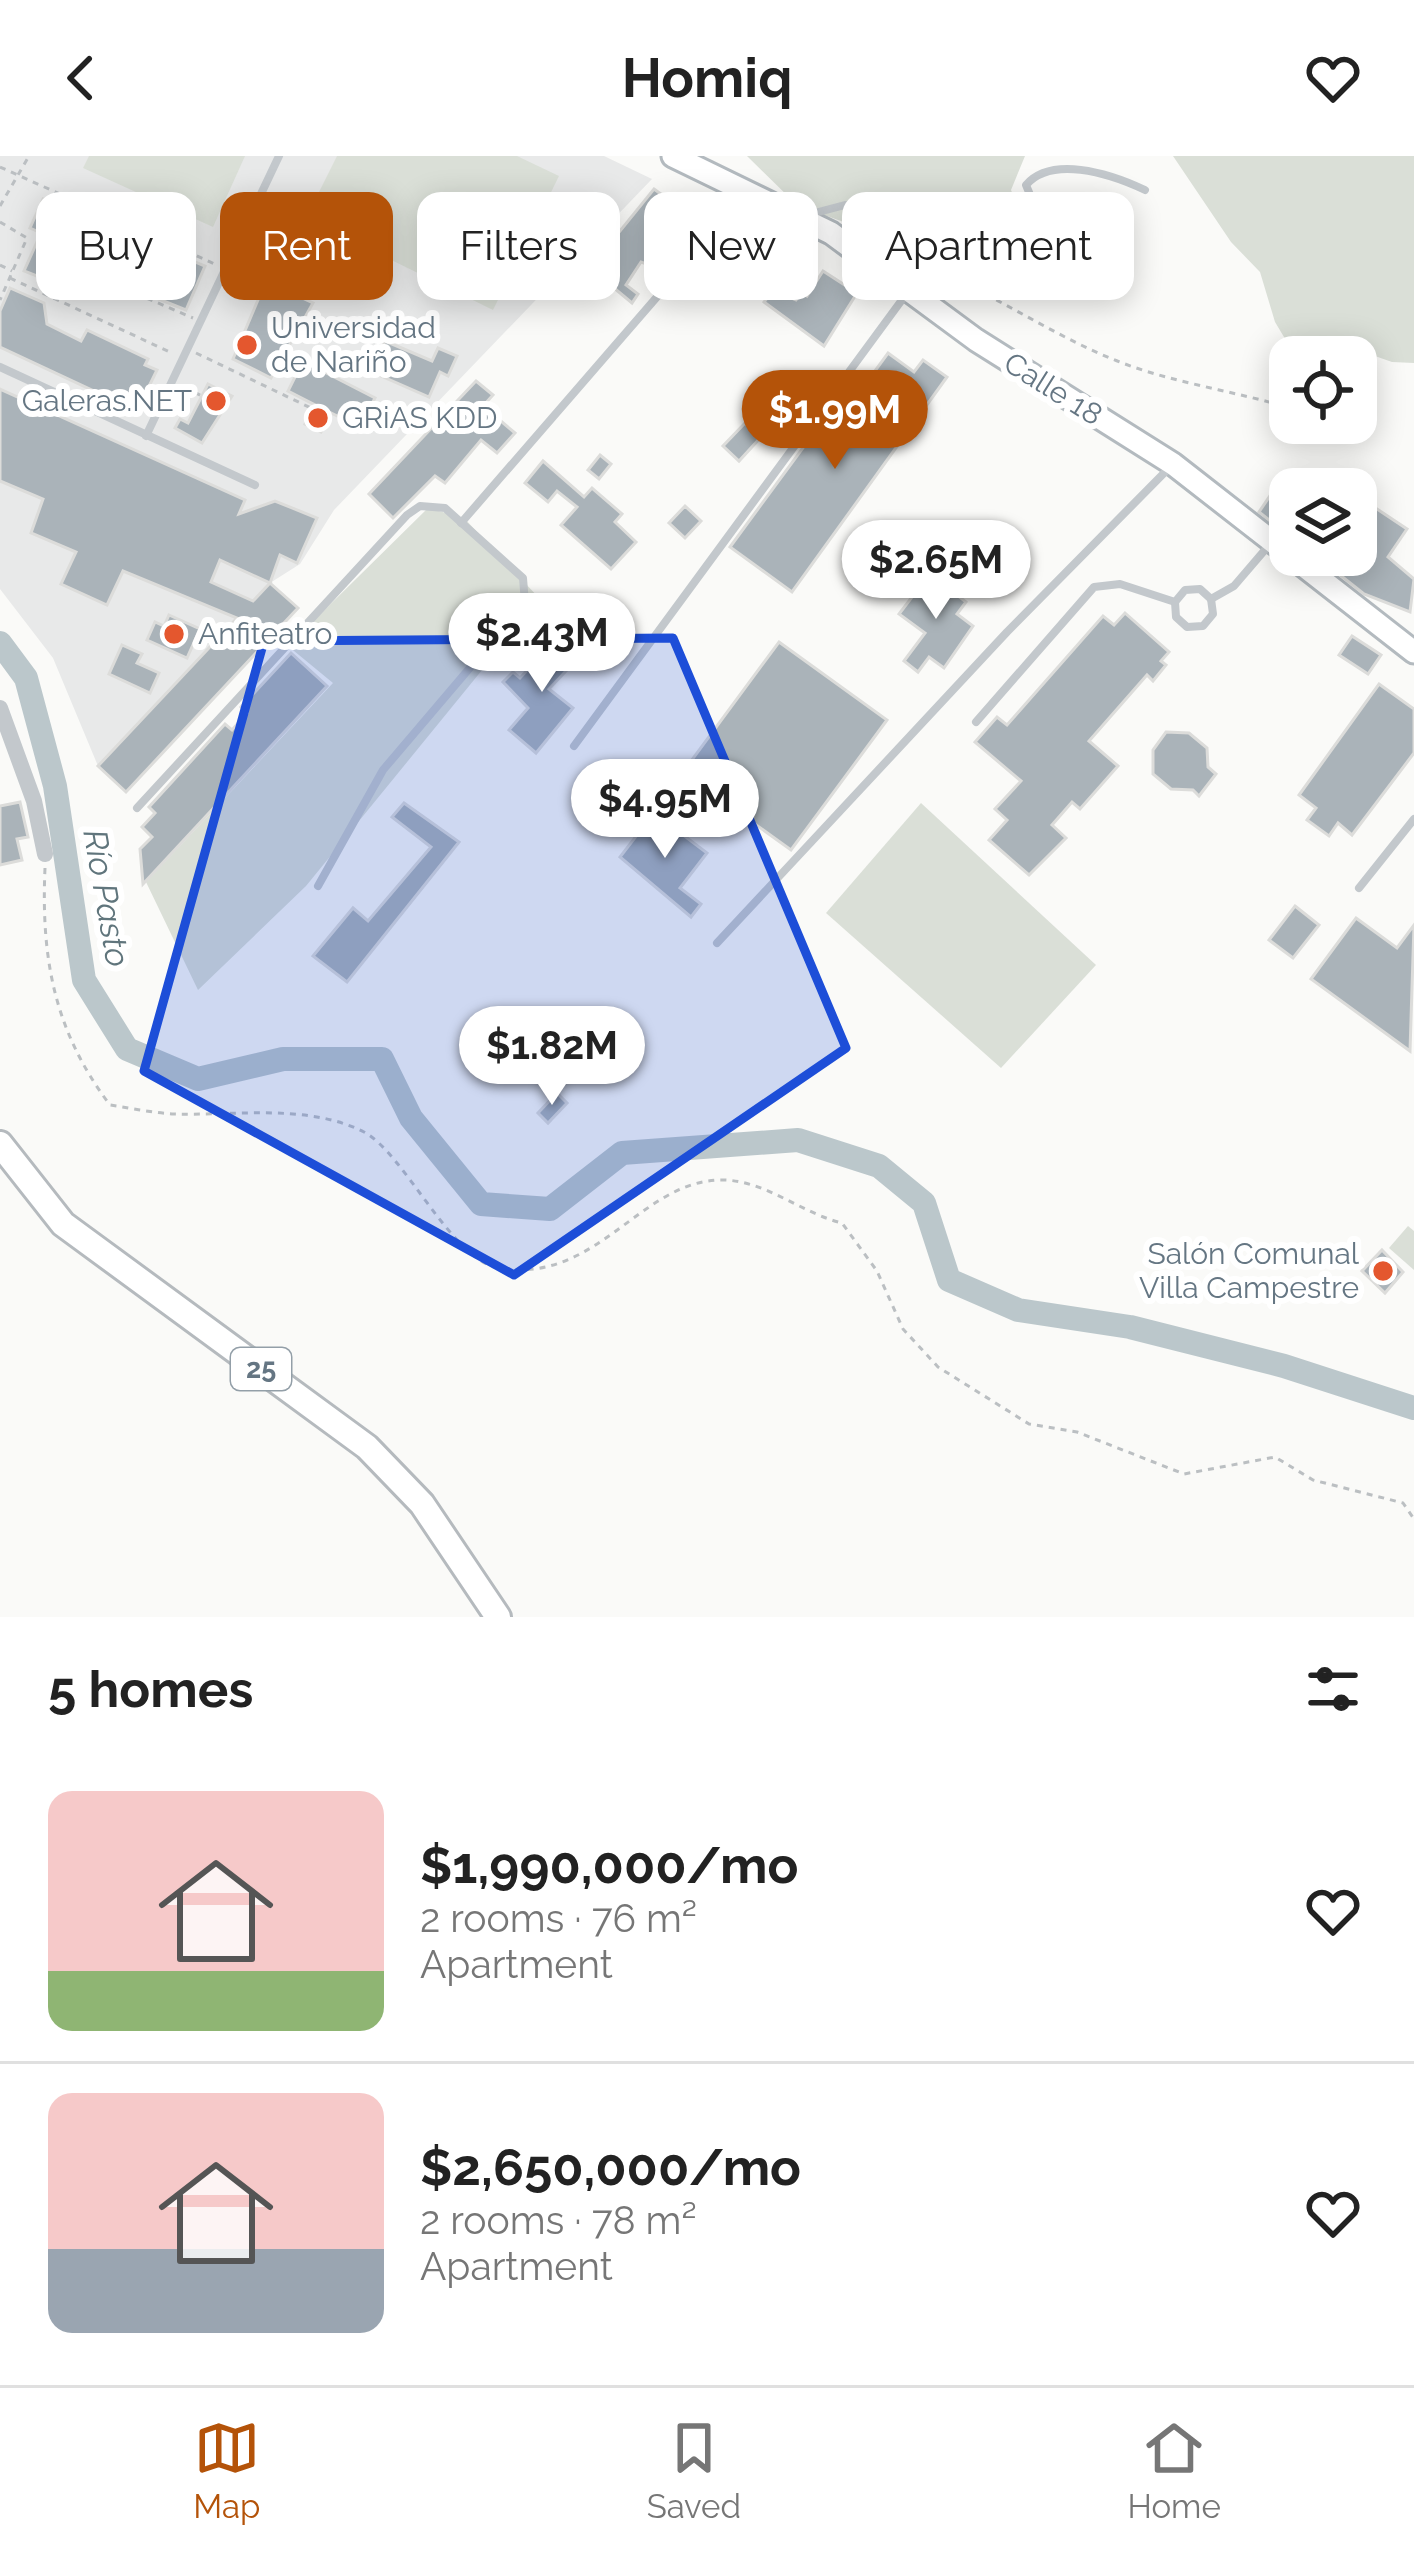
<!DOCTYPE html>
<html lang="en">
<head>
<meta charset="utf-8">
<style>
	:root { --surface:#fff; --page:#f2f2f2; --text:#222; --muted:#767676; --line:#e0e0e0; --accent:#b45309 }
	body { margin:0; font-family:Raleway,sans-serif; background:var(--page); color:var(--text); height:100vh; display:flex; flex-direction:column; font-size:45px; white-space:nowrap }
	* { box-sizing:border-box; margin:0 }
	p { font-size:39px; color:var(--muted) }
	.icon { flex:none; width:66px; height:66px; fill:none; stroke:currentColor; stroke-width:2; stroke-linecap:round; stroke-linejoin:round }
	.map { position:relative; height:1461px; overflow:hidden }
	.side { display:flex; flex-direction:column; background:var(--surface); flex:1 }
	.side>* { flex:none }
	.hud { position:absolute; left:36px; top:36px; width:1344px; height:108px; display:flex; gap:24px }
	.controls { position:absolute; left:1269px; top:180px; display:grid; gap:24px }
	.controls a { display:grid; place-items:center; width:108px; height:108px; border-radius:24px; background:var(--surface); box-shadow:0 6px 30px #0003; font-size:60px }
	.price { position:absolute; translate:-50% -102px; padding:0 27px; border-radius:42px; background:#fff; color:#222; font-size:39px; line-height:78px; filter:drop-shadow(0 3px 6px #0008) }
	.price::after { content:''; position:absolute; left:50%; top:72px; width:36px; height:27px; margin-left:-18px; background:inherit; clip-path:polygon(0 0,100% 0,50% 100%) }
	.price.selected { background:var(--accent); color:#fff }
	ul { padding:0; list-style:none }
	li { display:flex; align-items:center; gap:36px; height:300px; padding:0 48px }
	li+li { border-top:3px solid var(--line) }
	li span { display:grid; place-items:center; flex:none; width:336px; height:240px; border-radius:24px; color:#555 }
	li>.icon { margin-inline-start:auto }
	span .icon { width:144px; height:144px; fill:#fffc; stroke-width:1 }
	li b { font-size:51px }
	h2 { display:flex; justify-content:space-between; align-items:center; height:144px; padding:0 48px; font-size:51px }
	.chip { padding:0 42px; border-radius:24px; background:var(--surface); box-shadow:0 6px 30px #0003; font-size:42px; line-height:108px }
	.chip.selected { background:var(--accent); color:#fff }
	header { display:flex; justify-content:space-between; align-items:center; height:156px; padding:0 48px; background:var(--surface); font-size:54px; font-weight:700 }
	.menu { display:flex; justify-content:space-around; align-items:center; height:168px; border-top:3px solid var(--line); background:var(--surface); font-size:33px; color:var(--muted) }
	.menu a { display:grid; justify-items:center; gap:6px }
	.menu .selected { color:var(--accent) }
	.map>svg:first-child { display:block }
	.built { fill:#e8e9e9 }
	.green { fill:#dadfd7 }
	.lines { fill:none; stroke-linecap:round; stroke-linejoin:round }
	.river { stroke:#bbc7cb; stroke-width:24 }
	.building { fill:#aab3b9; stroke:#dcdcda; stroke-width:3; fill-rule:evenodd }
	.secondary-casing { stroke:#b3babf; stroke-width:27 }
	.primary-casing { stroke:#b5babe; stroke-width:30 }
	.path { stroke:#bbbfc2; stroke-width:3; stroke-dasharray:6 6; stroke-linecap:butt }
	.service { stroke:#c3c8cc; stroke-width:8 }
	.minor { stroke:#c3c8cc; stroke-width:16 }
	.secondary { stroke:#fff; stroke-width:21 }
	.primary { stroke:#fff; stroke-width:24 }
	.marked { fill:#1d4ed8; fill-opacity:0.2; stroke:#1d4ed8; stroke-width:9; stroke-linejoin:round }
	.poi-dot { fill:#e4572e; stroke:#fff; stroke-width:4.5 }
	.labels { text-anchor:middle; stroke-width:12; stroke-linejoin:round; paint-order:stroke }
	.shield { fill:#fff; stroke:#939fa8; stroke-width:3 }
	.shield-label { font-size:27px; font-weight:bold; fill:#657683 }
	.poi-label { font-size:30px; fill:#657683; stroke:#fff; text-anchor:start }
	.street-label { font-size:30px; fill:#657683; stroke:#fff }
	.water-label { font-size:33px; font-style:italic; fill:#60757c; stroke:#fff }
</style>
</head>
<body>
<header><svg class="icon" aria-label="back" viewBox="0 0 24 24"><path d="M15 5l-7 7 7 7"/></svg>Homiq<svg class="icon" aria-label="heart" viewBox="0 0 24 24"><path d="M12 20l-8-8c-3-5 5-10 8-4 3-6 11-1 8 4z"/></svg></header>
<div class="map">
<svg width="1414" height="1461" viewBox="0 0 1414 1461">
	<rect width="100%" height="100%" fill="#fafaf8"/>
	<polygon class="built" points="0,0 604,0 652,23 334,354 300,408 270,427 98,610 53,502 0,433"/>
	<g class="green">
		<polygon points="89,0 245,0 213,71 83,12"/>
		<polygon points="337,0 517,0 559,20 493,154 306,62"/>
		<polygon points="747,0 1025,0 1011,34 1021,59 982,57 942,67 912,91 797,49"/>
		<polygon points="1173,0 1414,0 1414,207 1392,206 1338,187 1290,191 1275,166 1260,116 1231,86"/>
		<polygon points="428,352 464,362 540,443 306,730 198,834 146,726 333,527 288,490"/>
		<polygon points="921,647 1096,809 1001,912 826,757"/>
		<polygon points="1408,1070 1414,1075 1414,1114 1389,1092"/>
	</g>
	<g class="lines">
		<polyline class="river" points="0,487 26,522 55,630 84,824 127,893 198,923 283,903 382,903 411,962 481,1048 550,1053 622,997 798,984 879,1010 924,1047 949,1124 1018,1154 1130,1171 1284,1210 1414,1252"/>
	</g>
	<g class="building">
		<polygon points="654,33 665,41 652,58 666,68 657,82 675,95 661,113 641,106 626,129 638,138 632,147 590,112"/>
		<polygon points="43,43 72,55 74,49 91,56 78,85 62,78 42,122 24,115 41,77 30,72"/>
		<polygon points="130,79 205,110 186,154 111,124"/>
		<polygon points="823,115 857,137 824,190 764,146 773,134 796,144 802,136 807,140"/>
		<polygon points="266,125 280,132 295,128 300,141 313,147 271,222 233,203"/>
		<polygon points="10,132 44,147 47,168 81,185 87,174 148,203 145,209 157,214 137,255 0,191 0,155"/>
		<polygon points="385,185 432,205 438,192 457,200 448,220 440,216 429,241 372,216"/>
		<polygon points="888,197 914,216 923,204 947,221 792,436 730,391 819,270 829,278"/>
		<polygon points="303,205 375,242 360,271 331,257 321,276 305,268 315,249 288,235"/>
		<polygon points="476,225 493,239 483,250 515,277 497,297 481,284 445,327 435,320 393,362 369,338"/>
		<polygon points="208,228 232,240 202,287 175,272 180,263 188,267"/>
		<path d="M0 233 245 344 239 358 275 345 317 362 297 407 280 399 270 427 298 452 126 636 98 610 237 462 123 415 107 449 61 428 76 396 31 377 43 343 0 325ZM220 404 270 427 253 445 211 426Z"/>
		<polygon points="745,267 761,281 739,305 723,290"/>
		<polygon points="600,299 611,308 599,323 588,314"/>
		<polygon points="543,305 584,341 592,332 622,358 615,366 636,386 611,413 561,369 577,351 557,335 548,346 525,327"/>
		<polygon points="1282,322 1290,327 1290,380 1259,356"/>
		<polygon points="1371,349 1407,373 1388,401 1414,423 1410,456 1364,438 1330,411 1338,399 1356,399 1356,372"/>
		<polygon points="685,350 701,365 685,382 669,367"/>
		<polygon points="935,411 945,418 939,425 966,446 957,458 973,470 944,512 929,501 918,516 904,505 925,477 899,458"/>
		<polygon points="1125,457 1169,496 1161,505 1166,509 1153,525 1147,519 1089,585 1118,610 1080,653 1072,646 1052,669 1066,682 1029,719 989,684 1007,664 995,653 1021,625 975,586 997,561 1007,569 1103,460 1114,469"/>
		<polygon points="169,459 200,473 187,502 147,484 155,466 164,470"/>
		<polygon points="559,480 581,499 549,533 573,552 536,597 509,574 528,552 503,526 513,516 520,522"/>
		<polygon points="1352,480 1381,499 1368,518 1339,499"/>
		<polygon points="779,486 887,564 791,694 683,616"/>
		<polygon points="122,489 142,498 137,507 159,517 150,537 109,518"/>
		<polygon points="291,497 327,530 143,728 140,693 152,681 142,671 155,657 149,651 225,568 232,574 247,557 241,551"/>
		<polygon points="1379,528 1414,553 1414,597 1352,679 1338,667 1329,680 1307,664 1316,652 1299,639"/>
		<polygon points="1166,576 1189,577 1207,592 1208,611 1216,618 1199,640 1193,634 1171,633 1153,618 1153,594"/>
		<polygon points="20,646 28,681 17,683 22,704 0,709 0,650"/>
		<polygon points="404,647 459,686 347,826 313,800 353,752 368,765 431,691 392,661"/>
		<polygon points="654,657 707,697 680,732 701,748 691,761 620,701"/>
		<polygon points="1295,750 1319,769 1293,802 1269,784"/>
		<polygon points="1356,762 1397,792 1414,769 1410,895 1311,823"/>
		<polygon points="557,937 567,947 548,967 538,957"/>
		<polygon points="1382,1094 1403,1116 1385,1137 1362,1115"/>
	</g>
	<g class="lines">
		<g class="secondary-casing">
			<polyline id="secondary" points="673,0 831,77 976,184 1173,308 1414,496"/>
		</g>
		<g class="primary-casing">
			<polyline id="primary" points="0,988 63,1068 367,1291 422,1348 498,1461"/>
		</g>
		<g class="path">
			<polyline points="0,11 217,109"/>
			<polyline points="0,50 29,0"/>
			<polyline points="0,66 27,82 0,144"/>
			<polyline points="126,69 102,123 193,162"/>
			<polyline points="0,109 12,115"/>
			<path d="M920 121 935 115C996 139 1049 177 1110 202 1166 226 1231 234 1290 252"/>
			<polyline points="10,122 172,197"/>
			<polyline points="196,197 313,253"/>
			<polyline points="184,231 202,240"/>
			<polyline points="1339,267 1343,268"/>
			<path d="M45 712C41 802 54 875 110 949 131 952 153 957 174 958 233 960 307 947 364 976 404 997 451 1103 498 1112 598 1129 640 1024 722 1024 765 1024 801 1057 842 1067L877 1115 903 1173 938 1211 1029 1268 1077 1276 1184 1318 1275 1301 1313 1324 1403 1347 1414 1363"/>
		</g>
		<g class="service">
			<path d="M807 59 845 49 889 69 1005 89 1098 122 1111 115 1114 102 1033 46 1026 29C1051 0 1107 16 1145 34"/>
			<polyline points="0,211 255,329"/>
			<polyline points="146,280 279,0"/>
			<polyline points="461,367 747,37"/>
			<polyline points="1211,443 1234,430 1270,388"/>
			<polyline points="1175,446 1176,461 1187,471 1203,470 1213,458 1211,443"/>
			<polyline points="1175,446 1185,434 1200,433 1211,443"/>
			<polyline points="976,566 1094,431 1120,428 1175,446"/>
			<polyline points="574,590 907,137"/>
			<polyline points="137,652 407,359 420,350 445,352 523,422 525,447 383,614 318,730"/>
			<polyline points="1359,732 1414,663"/>
			<polyline points="717,787 1007,476 1171,310"/>
		</g>
		<polyline class="minor" points="0,552 34,645 45,698"/>
		<use href="#secondary" class="secondary"/>
		<use href="#primary" class="primary"/>
	</g>
	<path class="marked" d="M673 482 846 892 514 1119 144 915 264 485Z"/>
	<g class="poi-dot">
		<circle cx="247" cy="189" r="12"/>
		<circle cx="216" cy="245" r="12"/>
		<circle cx="318" cy="262" r="12"/>
		<circle cx="174" cy="478" r="12"/>
		<circle cx="1383" cy="1115" r="12"/>
	</g>
	<g class="labels">
		<rect class="shield" x="231" y="1192" width="60" height="42" rx="9"/>
		<g class="shield-label">
			<text x="261" y="1222">25</text>
		</g>
		<g class="poi-label">
			<text x="271" y="182">Universidad<tspan x="271" dy="34">de Nariño</tspan></text>
			<text x="192" y="255" text-anchor="end">Galeras.NET</text>
			<text x="342" y="272">GRiAS KDD</text>
			<text x="198" y="488">Anfiteatro</text>
			<text x="1359" y="1108" text-anchor="end">Salón Comunal<tspan x="1359" dy="34">Villa Campestre</tspan></text>
		</g>
		<g class="street-label">
			<text transform="translate(1053 233) rotate(32)" y="10">Calle 18</text>
		</g>
		<g class="water-label">
			<text transform="translate(107 742) rotate(80)" y="12">Río Pasto</text>
		</g>
	</g>
</svg>
<div class="controls">
<a><svg class="icon" aria-label="locate" viewBox="0 0 24 24"><circle cx="12" cy="12" r="6"/><path d="M12 2v4M12 18v4M2 12h4M18 12h4"/></svg></a>
<a><svg class="icon" aria-label="layers" viewBox="0 0 24 24"><path d="M12 4l9 5-9 5-9-5zM3 14l9 5 9-5"/></svg></a>
</div>
<b class="price selected" style="left:835px;top:316px">$1.99M</b>
<b class="price" style="left:936px;top:466px">$2.65M</b>
<b class="price" style="left:542px;top:539px">$2.43M</b>
<b class="price" style="left:665px;top:705px">$4.95M</b>
<b class="price" style="left:552px;top:952px">$1.82M</b>
<div class="hud">
<a class="chip">Buy</a>
<a class="chip selected">Rent</a>
<a class="chip">Filters</a>
<a class="chip">New</a>
<a class="chip">Apartment</a>
</div>
</div>
<section class="side">
<h2>5 homes<svg class="icon" aria-label="filters" viewBox="0 0 24 24"><path d="M4 7h16M4 17h16"/><circle cx="9" cy="7" r="2"/><circle cx="15" cy="17" r="2"/></svg></h2>
<ul>
<li><span style="background:linear-gradient(#f6c9c9 75%,#8fb573 0)"><svg class="icon" aria-label="home" viewBox="0 0 24 24"><path d="M3 11l9-7 9 7M6 9v11h12V9"/></svg></span><div><b>$1,990,000/mo</b><p>2 rooms · 76 m²</p><p>Apartment</p></div><svg class="icon" aria-label="heart" viewBox="0 0 24 24"><path d="M12 20l-8-8c-3-5 5-10 8-4 3-6 11-1 8 4z"/></svg></li>
<li><span style="background:linear-gradient(#f6c9c9 65%,#9aa5b1 0)"><svg class="icon" aria-label="home" viewBox="0 0 24 24"><path d="M3 11l9-7 9 7M6 9v11h12V9"/></svg></span><div><b>$2,650,000/mo</b><p>2 rooms · 78 m²</p><p>Apartment</p></div><svg class="icon" aria-label="heart" viewBox="0 0 24 24"><path d="M12 20l-8-8c-3-5 5-10 8-4 3-6 11-1 8 4z"/></svg></li>
</ul>
</section>
<nav class="menu">
<a class="selected"><svg class="icon" aria-label="map" viewBox="0 0 24 24"><path d="M3 6l6-2 6 2 6-2v14l-6 2-6-2-6 2zM9 4v14M15 6v14"/></svg>Map</a>
<a><svg class="icon" aria-label="saved" viewBox="0 0 24 24"><path d="M7 4h10v16l-5-4-5 4z"/></svg>Saved</a>
<a><svg class="icon" aria-label="home" viewBox="0 0 24 24"><path d="M3 11l9-7 9 7M6 9v11h12V9"/></svg>Home</a>
</nav>
</body>
</html>
